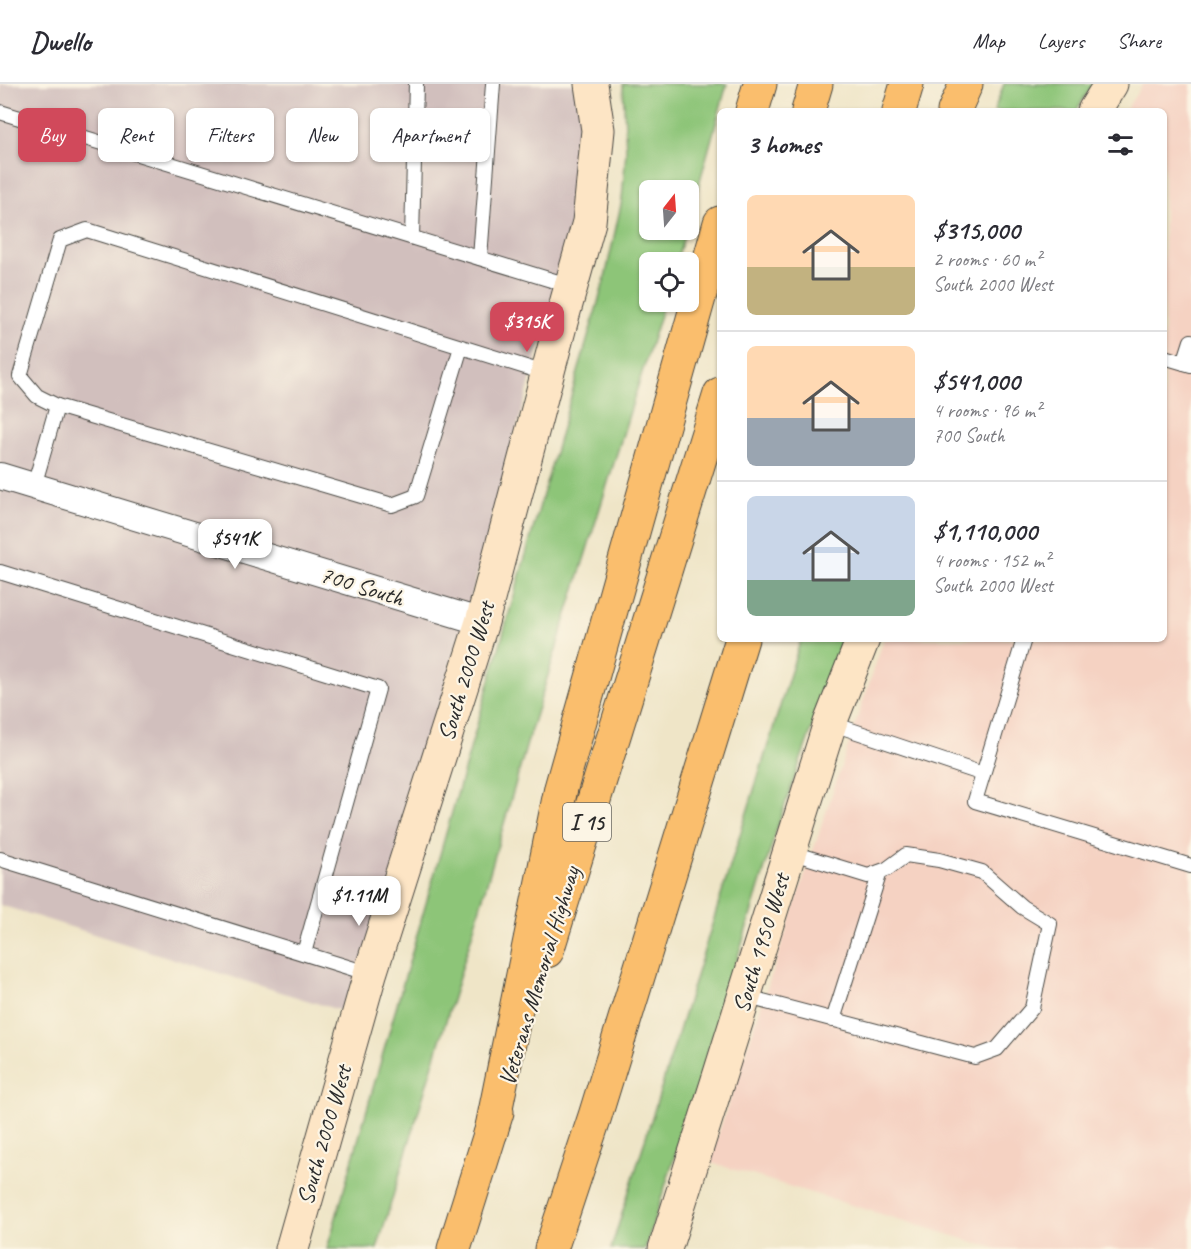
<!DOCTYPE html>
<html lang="en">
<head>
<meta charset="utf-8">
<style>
	:root { --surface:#fff; --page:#f7f7f7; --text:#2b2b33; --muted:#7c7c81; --line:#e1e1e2; --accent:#d1495b }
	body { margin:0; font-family:Caveat,sans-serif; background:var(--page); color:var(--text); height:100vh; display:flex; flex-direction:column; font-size:22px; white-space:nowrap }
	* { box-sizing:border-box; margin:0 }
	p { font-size:20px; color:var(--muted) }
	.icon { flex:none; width:33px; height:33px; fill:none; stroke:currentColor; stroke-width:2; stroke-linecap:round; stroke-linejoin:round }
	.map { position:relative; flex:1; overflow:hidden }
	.drawer { position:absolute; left:717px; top:24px; width:450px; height:534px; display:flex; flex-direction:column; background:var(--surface); border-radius:9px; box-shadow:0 2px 4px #0004 }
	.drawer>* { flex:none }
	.top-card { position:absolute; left:18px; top:24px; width:570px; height:54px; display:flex; gap:12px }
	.needle { width:39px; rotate:17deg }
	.tools { position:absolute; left:639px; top:96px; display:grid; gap:12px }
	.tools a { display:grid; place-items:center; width:60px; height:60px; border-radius:9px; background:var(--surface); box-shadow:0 2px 4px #0004; font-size:30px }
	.price { position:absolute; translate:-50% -51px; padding:0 14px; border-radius:12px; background:#fff; color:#222; font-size:20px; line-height:39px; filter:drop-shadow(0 2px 3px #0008) }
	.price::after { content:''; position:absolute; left:50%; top:36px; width:18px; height:14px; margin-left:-9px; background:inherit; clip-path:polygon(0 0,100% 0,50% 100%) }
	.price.on { background:var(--accent); color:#fff }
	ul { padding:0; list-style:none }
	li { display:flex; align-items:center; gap:18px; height:150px; padding:0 30px }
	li+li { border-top:2px solid var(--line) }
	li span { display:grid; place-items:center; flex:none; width:168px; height:120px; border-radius:9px; color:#555 }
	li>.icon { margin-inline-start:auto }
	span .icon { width:72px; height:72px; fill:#fffc; stroke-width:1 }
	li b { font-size:26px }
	h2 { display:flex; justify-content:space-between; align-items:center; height:72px; padding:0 30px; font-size:26px }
	.chip { padding:0 21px; border-radius:9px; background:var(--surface); box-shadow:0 2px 4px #0004; font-size:21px; line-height:54px }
	.chip.on { background:var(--accent); color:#fff }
	header { display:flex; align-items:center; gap:36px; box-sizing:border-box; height:84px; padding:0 30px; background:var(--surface); border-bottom:2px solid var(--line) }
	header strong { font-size:28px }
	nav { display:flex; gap:33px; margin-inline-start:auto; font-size:21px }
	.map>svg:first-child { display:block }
	.built { fill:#f5d2c2 }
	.industrial { fill:#d1bfbd }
	.green { fill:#8dc578; stroke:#5c7852; stroke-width:1.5 }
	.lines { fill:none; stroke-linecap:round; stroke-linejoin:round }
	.lane-casing { stroke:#484742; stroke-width:16 }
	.street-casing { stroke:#484742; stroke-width:28 }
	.secondary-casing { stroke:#484742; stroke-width:35 }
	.highway-casing { stroke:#484742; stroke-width:35 }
	.lane { stroke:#fff; stroke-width:14 }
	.street { stroke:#fff; stroke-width:26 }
	.secondary { stroke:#fde5c5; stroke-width:33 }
	.highway { stroke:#fabe6d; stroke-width:33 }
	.labels { text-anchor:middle; stroke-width:4.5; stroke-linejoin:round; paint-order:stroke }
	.shield { fill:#fcf5e5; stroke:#6a6863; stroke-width:1.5 }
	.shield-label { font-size:22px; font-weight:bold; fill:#2b2b2b }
	.street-label { font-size:24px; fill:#2b2b2b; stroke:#fcf5e5 }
</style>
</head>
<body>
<header>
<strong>Dwello</strong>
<nav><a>Map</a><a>Layers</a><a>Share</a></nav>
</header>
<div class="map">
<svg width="1191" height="1165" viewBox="0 0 1191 1165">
	<rect width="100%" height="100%" fill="#fcf5e5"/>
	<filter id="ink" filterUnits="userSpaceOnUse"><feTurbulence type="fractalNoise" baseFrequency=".0167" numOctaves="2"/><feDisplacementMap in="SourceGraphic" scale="12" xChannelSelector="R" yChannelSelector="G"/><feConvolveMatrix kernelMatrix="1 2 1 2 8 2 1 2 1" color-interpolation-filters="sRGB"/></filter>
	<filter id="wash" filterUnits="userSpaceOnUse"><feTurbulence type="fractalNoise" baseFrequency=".008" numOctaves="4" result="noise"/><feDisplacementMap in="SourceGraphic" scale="24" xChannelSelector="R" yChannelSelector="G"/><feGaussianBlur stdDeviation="1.35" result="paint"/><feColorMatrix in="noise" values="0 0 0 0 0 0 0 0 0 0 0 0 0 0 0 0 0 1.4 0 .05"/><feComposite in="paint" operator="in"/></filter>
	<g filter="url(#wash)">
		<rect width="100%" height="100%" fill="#efe5c7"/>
		<polygon class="built" points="1143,0 1191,0 1191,1165 997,1165 709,1078 884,555 1164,555 1164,27 1125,27"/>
		<polygon class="industrial" points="0,0 591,0 598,46 358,932 0,821"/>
		<g class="green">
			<polygon points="623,0 727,0 689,136 688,106 650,106 650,146 686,146 676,178 650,178 650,218 664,218 530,649 474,844 377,1165 327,1165 605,194 622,116 626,67"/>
			<polygon points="1004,0 1093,0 1076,27 994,27"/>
			<polygon points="801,555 843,555 778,741 724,918 645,1165 611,1165"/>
		</g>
	</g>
	<g filter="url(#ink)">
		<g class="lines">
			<g class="lane-casing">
				<g id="lane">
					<polyline points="0,28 571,202"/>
					<polyline points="412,153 416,0"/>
					<polyline points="480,174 493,0"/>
					<polyline points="461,263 416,412 392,421 57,322 37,312 20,292 60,156 87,146 548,290"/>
					<polyline points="1164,273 1191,281"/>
					<polyline points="1184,279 1191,257"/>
					<polyline points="34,402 57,322"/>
					<polyline points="0,488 378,605 304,869"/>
					<polyline points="1024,555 975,717 1191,782"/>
					<polyline points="830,639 983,690"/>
					<polyline points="0,775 370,890"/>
					<polyline points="744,912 975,973 997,965 1032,924 1050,840 1022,823 982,788 939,776 906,771 887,785 868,792 790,768"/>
					<polyline points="833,936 880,788"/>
				</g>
			</g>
			<g class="street-casing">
				<polyline id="street" points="0,392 482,538"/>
			</g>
			<g class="secondary-casing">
				<g id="secondary">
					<polyline points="1094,27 1111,0"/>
					<polyline points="292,1165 370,890 482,538 561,238 589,138 598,46 591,0"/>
					<polyline points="665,1165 830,639 863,555"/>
				</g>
			</g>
			<g class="highway-casing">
				<g id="highway">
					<polyline points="752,27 760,0"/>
					<polyline points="808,27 816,0"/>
					<polyline points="899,27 907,0"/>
					<polyline points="954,27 966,0"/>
					<polyline points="547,867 720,310"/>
					<polyline points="491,1048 561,704 720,139"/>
					<polyline points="454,1165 497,1028"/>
					<polyline points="551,1165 595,1032 742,555"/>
				</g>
			</g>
			<use href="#lane" class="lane"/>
			<use href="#street" class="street"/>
			<use href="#secondary" class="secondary"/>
			<use href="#highway" class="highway"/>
		</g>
	</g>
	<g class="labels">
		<rect class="shield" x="563" y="719" width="48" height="38" rx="4.5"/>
		<g class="shield-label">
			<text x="587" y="746">I 15</text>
		</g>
		<g class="street-label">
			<text transform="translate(362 502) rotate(17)" y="8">700 South</text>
			<text transform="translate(466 587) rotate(-73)" y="8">South 2000 West</text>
			<text transform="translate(761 859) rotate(-73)" y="8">South 1950 West</text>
			<text transform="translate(539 892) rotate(-73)" y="8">Veterans Memorial Highway</text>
			<text transform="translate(324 1051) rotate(-74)" y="8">South 2000 West</text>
		</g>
	</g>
</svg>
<div class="tools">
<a><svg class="needle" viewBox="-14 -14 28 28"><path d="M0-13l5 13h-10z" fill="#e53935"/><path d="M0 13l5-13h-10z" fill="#7c7c81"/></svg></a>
<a><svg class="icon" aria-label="locate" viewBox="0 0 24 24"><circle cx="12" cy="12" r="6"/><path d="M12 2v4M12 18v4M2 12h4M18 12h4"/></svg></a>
</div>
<b class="price on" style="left:527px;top:269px">$315K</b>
<b class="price" style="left:235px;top:486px">$541K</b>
<b class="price" style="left:359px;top:843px">$1.11M</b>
<div class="top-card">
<a class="chip on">Buy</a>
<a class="chip">Rent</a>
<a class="chip">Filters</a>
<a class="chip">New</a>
<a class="chip">Apartment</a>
</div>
<section class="drawer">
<h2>3 homes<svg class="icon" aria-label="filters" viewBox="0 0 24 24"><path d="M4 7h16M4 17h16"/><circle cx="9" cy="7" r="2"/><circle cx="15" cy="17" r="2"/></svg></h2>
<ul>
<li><span style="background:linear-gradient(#ffd9b3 60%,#c2b280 0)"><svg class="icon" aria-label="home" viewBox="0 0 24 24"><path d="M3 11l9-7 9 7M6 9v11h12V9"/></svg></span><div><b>$315,000</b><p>2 rooms · 60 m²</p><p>South 2000 West</p></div></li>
<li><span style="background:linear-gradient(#ffd9b3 60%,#9aa5b1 0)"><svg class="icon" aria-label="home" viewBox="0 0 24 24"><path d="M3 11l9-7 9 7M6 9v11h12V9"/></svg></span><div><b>$541,000</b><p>4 rooms · 96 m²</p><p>700 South</p></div></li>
<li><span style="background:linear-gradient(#c9d6e8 70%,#7fa58c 0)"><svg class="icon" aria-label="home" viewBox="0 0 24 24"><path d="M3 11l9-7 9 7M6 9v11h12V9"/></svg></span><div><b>$1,110,000</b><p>4 rooms · 152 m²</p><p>South 2000 West</p></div></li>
</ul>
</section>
</div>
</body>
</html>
